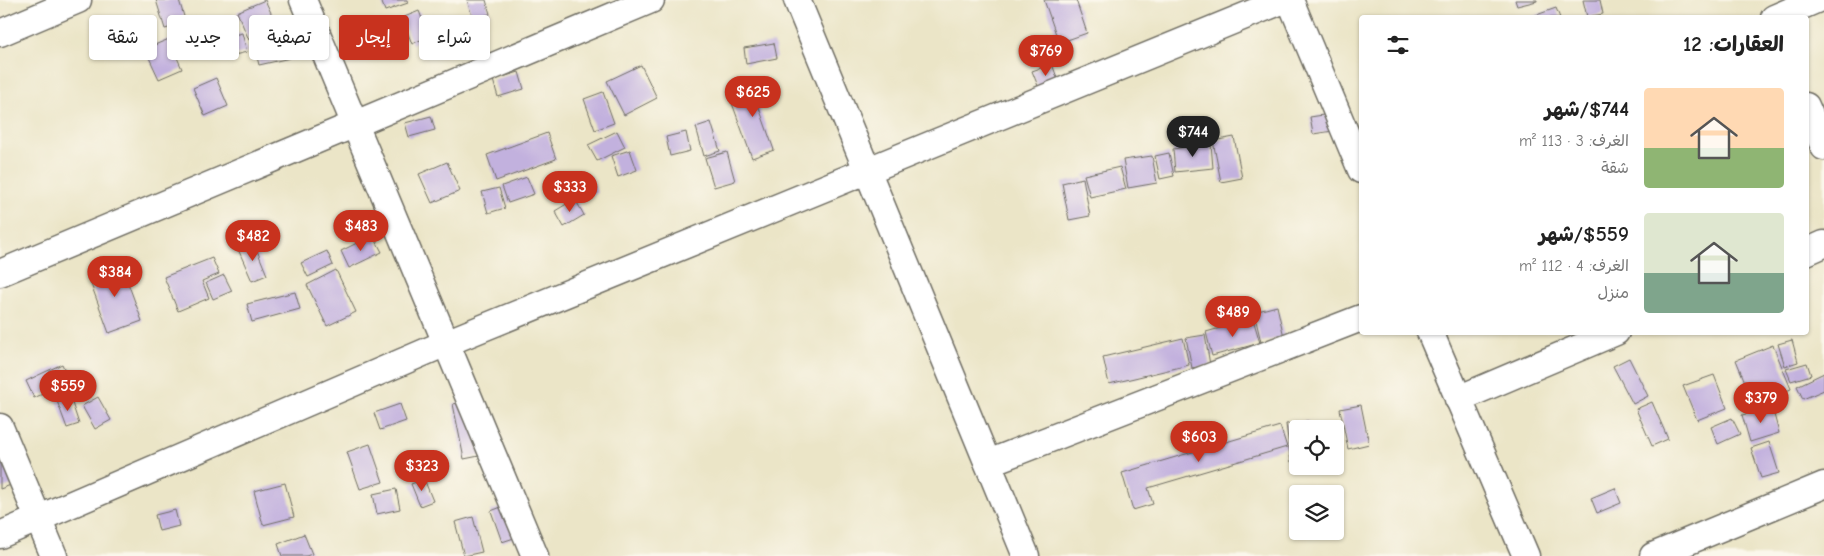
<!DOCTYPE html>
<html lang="ar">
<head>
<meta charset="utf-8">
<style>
	:root { --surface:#fff; --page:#f2f2f2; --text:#222; --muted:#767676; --accent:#c8321e }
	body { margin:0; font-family:"Comic Neue","Playpen Sans Arabic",sans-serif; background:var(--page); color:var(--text); direction:rtl; height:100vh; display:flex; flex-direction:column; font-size:19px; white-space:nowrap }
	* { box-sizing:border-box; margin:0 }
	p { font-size:16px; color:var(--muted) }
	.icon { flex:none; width:28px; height:28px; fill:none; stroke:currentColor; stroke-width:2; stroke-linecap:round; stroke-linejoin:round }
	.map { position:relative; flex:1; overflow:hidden; direction:ltr }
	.drawer { position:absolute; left:1359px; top:15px; width:450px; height:320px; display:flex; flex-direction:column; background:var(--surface); border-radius:5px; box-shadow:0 1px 4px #0004; direction:rtl }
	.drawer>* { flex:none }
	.guide { position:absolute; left:15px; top:15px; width:475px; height:45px; direction:rtl; display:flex; gap:10px }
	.controls { position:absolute; left:1289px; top:420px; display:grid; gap:10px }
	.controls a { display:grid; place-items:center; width:55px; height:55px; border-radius:5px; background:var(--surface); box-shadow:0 1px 4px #0004; font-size:25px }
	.price { position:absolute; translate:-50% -42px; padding:0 11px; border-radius:18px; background:var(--accent); color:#fff; font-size:16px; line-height:32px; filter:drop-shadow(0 1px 2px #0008) }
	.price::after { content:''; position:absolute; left:50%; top:30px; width:15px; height:11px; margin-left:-8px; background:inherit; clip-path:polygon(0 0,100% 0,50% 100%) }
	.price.current { background:#222; color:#fff }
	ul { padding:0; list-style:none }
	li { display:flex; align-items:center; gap:15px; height:125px; padding:0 25px }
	li span { display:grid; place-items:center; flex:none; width:140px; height:100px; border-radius:5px; color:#555 }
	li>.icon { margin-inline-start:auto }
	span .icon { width:60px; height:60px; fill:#fffc; stroke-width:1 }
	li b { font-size:21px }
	h2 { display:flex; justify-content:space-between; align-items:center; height:60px; padding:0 25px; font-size:21px }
	.pill { padding:0 18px; border-radius:5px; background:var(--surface); box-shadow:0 1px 4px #0004; font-size:18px; line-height:45px }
	.pill.current { background:var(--accent); color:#fff }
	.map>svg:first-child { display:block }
	.building { fill:#c2b1de }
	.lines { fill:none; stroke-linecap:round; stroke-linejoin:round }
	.minor-casing { stroke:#6e6c62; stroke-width:29 }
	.minor { stroke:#fff; stroke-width:26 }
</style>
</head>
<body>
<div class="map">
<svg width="1824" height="556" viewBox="0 0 1824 556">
	<rect width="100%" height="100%" fill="#fbf7ec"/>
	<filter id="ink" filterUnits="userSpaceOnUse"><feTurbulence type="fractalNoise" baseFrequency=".02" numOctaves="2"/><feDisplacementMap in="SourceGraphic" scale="10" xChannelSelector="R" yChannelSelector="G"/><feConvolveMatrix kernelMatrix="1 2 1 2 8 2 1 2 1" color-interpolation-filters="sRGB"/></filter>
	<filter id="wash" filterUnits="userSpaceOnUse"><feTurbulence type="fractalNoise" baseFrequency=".0096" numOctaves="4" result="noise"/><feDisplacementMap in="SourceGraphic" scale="20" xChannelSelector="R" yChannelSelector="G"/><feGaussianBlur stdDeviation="1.12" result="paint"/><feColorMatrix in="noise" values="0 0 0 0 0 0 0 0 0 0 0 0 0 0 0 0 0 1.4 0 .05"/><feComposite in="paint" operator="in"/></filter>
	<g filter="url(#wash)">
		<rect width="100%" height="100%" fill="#ebe5c7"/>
		<g id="blocks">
			<g class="building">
				<polygon points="156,0 179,0 186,23 165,29"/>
				<polygon points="265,0 278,28 249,40 237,12"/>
				<polygon points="381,0 407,0 408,3 385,11"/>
				<polygon points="467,0 486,0 490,14 473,19"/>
				<polygon points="1044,0 1076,0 1087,33 1059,43"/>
				<polygon points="1515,0 1537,0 1537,1 1517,6"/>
				<polygon points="1583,0 1600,0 1603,14 1587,17"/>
				<polygon points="1556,8 1560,18 1531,18 1531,17"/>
				<polygon points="419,11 429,36 412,44 402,18"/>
				<polygon points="242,33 247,52 230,56 225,37"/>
				<polygon points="169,39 182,69 159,79 145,49"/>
				<polygon points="287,42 290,58 259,65 255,49"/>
				<polygon points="774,43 777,58 746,64 744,48"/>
				<polygon points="1052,64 1059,83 1040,91 1032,71"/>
				<polygon points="641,65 657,98 624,115 607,81"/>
				<polygon points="519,72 524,89 498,97 493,80"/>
				<polygon points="216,78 228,106 205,116 193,88"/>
				<polygon points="769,81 774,96 757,102 774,150 752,158 729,95"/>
				<polygon points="603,92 614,123 595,130 584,99"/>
				<polygon points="1330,114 1333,131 1313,134 1310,117"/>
				<polygon points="431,116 435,130 409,137 405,123"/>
				<polygon points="711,122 720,151 704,156 696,127"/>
				<polygon points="617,131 625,147 597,161 588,145"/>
				<polygon points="686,132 690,151 670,156 666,137"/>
				<polygon points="547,133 556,159 496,181 487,155"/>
				<polygon points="1234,137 1242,178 1221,182 1213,141"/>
				<polygon points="1211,144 1213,168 1175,172 1173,149"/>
				<polygon points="630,150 637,170 618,177 611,156"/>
				<polygon points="727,152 735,181 714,187 705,158"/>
				<polygon points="1169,153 1174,176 1160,179 1155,156"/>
				<polygon points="1152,156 1157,183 1128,188 1123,160"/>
				<polygon points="447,162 460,191 432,203 419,174"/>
				<polygon points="1120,167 1126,189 1090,197 1084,175"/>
				<polygon points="591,176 597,193 578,200 572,183"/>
				<polygon points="527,177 534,194 508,203 502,186"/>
				<polygon points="1083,178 1090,216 1069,220 1062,183"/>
				<polygon points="499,188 505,208 488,213 482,192"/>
				<polygon points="575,199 584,215 564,227 555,211"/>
				<polygon points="373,235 382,252 349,268 341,251"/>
				<polygon points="254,243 267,275 252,281 238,249"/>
				<polygon points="327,251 333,265 308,277 301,263"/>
				<polygon points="212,258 219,274 202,281 209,298 178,311 164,277"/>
				<polygon points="121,264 142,321 109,333 88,276"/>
				<polygon points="336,270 356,312 327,326 307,285"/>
				<polygon points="224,275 232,291 213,299 206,283"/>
				<polygon points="295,292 300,309 252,322 247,304"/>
				<polygon points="1277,306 1284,337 1261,342 1254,312"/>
				<polygon points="1253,319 1260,343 1212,356 1206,332"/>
				<polygon points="1205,335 1210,365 1192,368 1186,338"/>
				<polygon points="1183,338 1189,365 1109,384 1103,357"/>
				<polygon points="1792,340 1798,362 1785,366 1778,344"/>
				<polygon points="1773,345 1791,389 1754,404 1736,360"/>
				<polygon points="1629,358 1648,396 1633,404 1613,366"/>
				<polygon points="1807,363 1811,375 1791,381 1786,369"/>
				<polygon points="62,364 70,381 34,398 26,381"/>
				<polygon points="1824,373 1824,390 1803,399 1797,386"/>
				<polygon points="1714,375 1727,408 1697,420 1683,386"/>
				<polygon points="70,397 79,424 67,428 57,401"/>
				<polygon points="98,397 111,420 95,429 82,406"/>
				<polygon points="473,400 484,455 464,459 453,404"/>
				<polygon points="1652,402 1668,439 1652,446 1636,409"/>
				<polygon points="400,404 406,421 380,430 374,413"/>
				<polygon points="1361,405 1369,444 1348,449 1340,409"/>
				<polygon points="1772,407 1779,433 1750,442 1742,415"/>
				<polygon points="1732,418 1740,434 1718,444 1711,427"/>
				<polygon points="1308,421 1309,429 1298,429 1298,461 1291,462 1286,424"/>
				<polygon points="1280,426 1287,447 1148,488 1153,504 1133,510 1122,473"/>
				<polygon points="1769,442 1779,473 1761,478 1751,448"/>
				<polygon points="370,444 383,482 360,489 347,452"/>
				<polygon points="11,460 19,482 0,489 0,464"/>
				<polygon points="424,479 433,501 420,506 411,484"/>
				<polygon points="285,483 294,517 263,525 254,491"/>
				<polygon points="1615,488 1621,503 1597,513 1591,498"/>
				<polygon points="396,489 400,509 377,514 373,494"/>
				<polygon points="509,504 520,536 502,542 491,511"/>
				<polygon points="175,510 179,526 159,531 155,515"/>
				<polygon points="473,517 482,552 464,556 455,522"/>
				<polygon points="304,534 312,554 306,556 282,556 278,544"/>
			</g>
		</g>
	</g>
	<g filter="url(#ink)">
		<use href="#blocks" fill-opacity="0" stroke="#6e6c62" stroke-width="1"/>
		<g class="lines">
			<g class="minor-casing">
				<g id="minor">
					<polyline points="303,0 535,556"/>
					<polyline points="797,0 1026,556"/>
					<polyline points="1290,0 1361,170"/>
					<polyline points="1774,18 1816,0"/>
					<polyline points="0,33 78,0"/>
					<polyline points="1806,106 1824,147"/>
					<polyline points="1806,252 1824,244"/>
					<polyline points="0,273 651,0"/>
					<polyline points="1430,332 1526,556"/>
					<polyline points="1458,399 1616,332"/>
					<polyline points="0,427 54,556"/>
					<polyline points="988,463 1361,318"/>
					<polyline points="0,535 446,343 1284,0"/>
					<polyline points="1653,556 1824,485"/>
				</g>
			</g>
			<use href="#minor" class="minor"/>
		</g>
	</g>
</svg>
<div class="controls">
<a><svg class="icon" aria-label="locate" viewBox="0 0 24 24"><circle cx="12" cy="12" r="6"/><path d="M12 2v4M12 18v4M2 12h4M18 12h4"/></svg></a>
<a><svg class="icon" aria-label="layers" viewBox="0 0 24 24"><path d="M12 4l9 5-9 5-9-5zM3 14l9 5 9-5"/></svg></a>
</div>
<b class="price" style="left:1046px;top:77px">$769</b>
<b class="price" style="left:753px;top:118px">$625</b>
<b class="price current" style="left:1193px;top:158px">$744</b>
<b class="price" style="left:570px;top:213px">$333</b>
<b class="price" style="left:361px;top:252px">$483</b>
<b class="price" style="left:253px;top:262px">$482</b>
<b class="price" style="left:115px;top:298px">$384</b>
<b class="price" style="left:1233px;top:338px">$489</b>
<b class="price" style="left:68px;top:412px">$559</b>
<b class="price" style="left:1761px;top:424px">$379</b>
<b class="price" style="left:1199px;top:463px">$603</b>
<b class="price" style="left:422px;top:492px">$323</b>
<div class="guide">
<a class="pill">شراء</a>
<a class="pill current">إيجار</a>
<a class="pill">تصفية</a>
<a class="pill">جديد</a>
<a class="pill">شقة</a>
</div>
<section class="drawer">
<h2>العقارات: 12<svg class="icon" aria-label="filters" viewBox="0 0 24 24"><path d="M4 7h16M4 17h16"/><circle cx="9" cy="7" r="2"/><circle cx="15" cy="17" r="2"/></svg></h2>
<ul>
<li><span style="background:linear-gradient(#ffd9b3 60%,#8fb573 0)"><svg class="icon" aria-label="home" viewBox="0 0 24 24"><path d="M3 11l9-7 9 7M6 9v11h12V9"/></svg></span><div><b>$744/شهر</b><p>الغرف: 3 · 113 m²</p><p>شقة</p></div></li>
<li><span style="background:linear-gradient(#dfe7d0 60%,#7fa58c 0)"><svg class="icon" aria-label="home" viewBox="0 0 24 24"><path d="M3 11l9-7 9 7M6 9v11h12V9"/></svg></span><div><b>$559/شهر</b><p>الغرف: 4 · 112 m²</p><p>منزل</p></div></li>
</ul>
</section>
</div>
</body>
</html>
